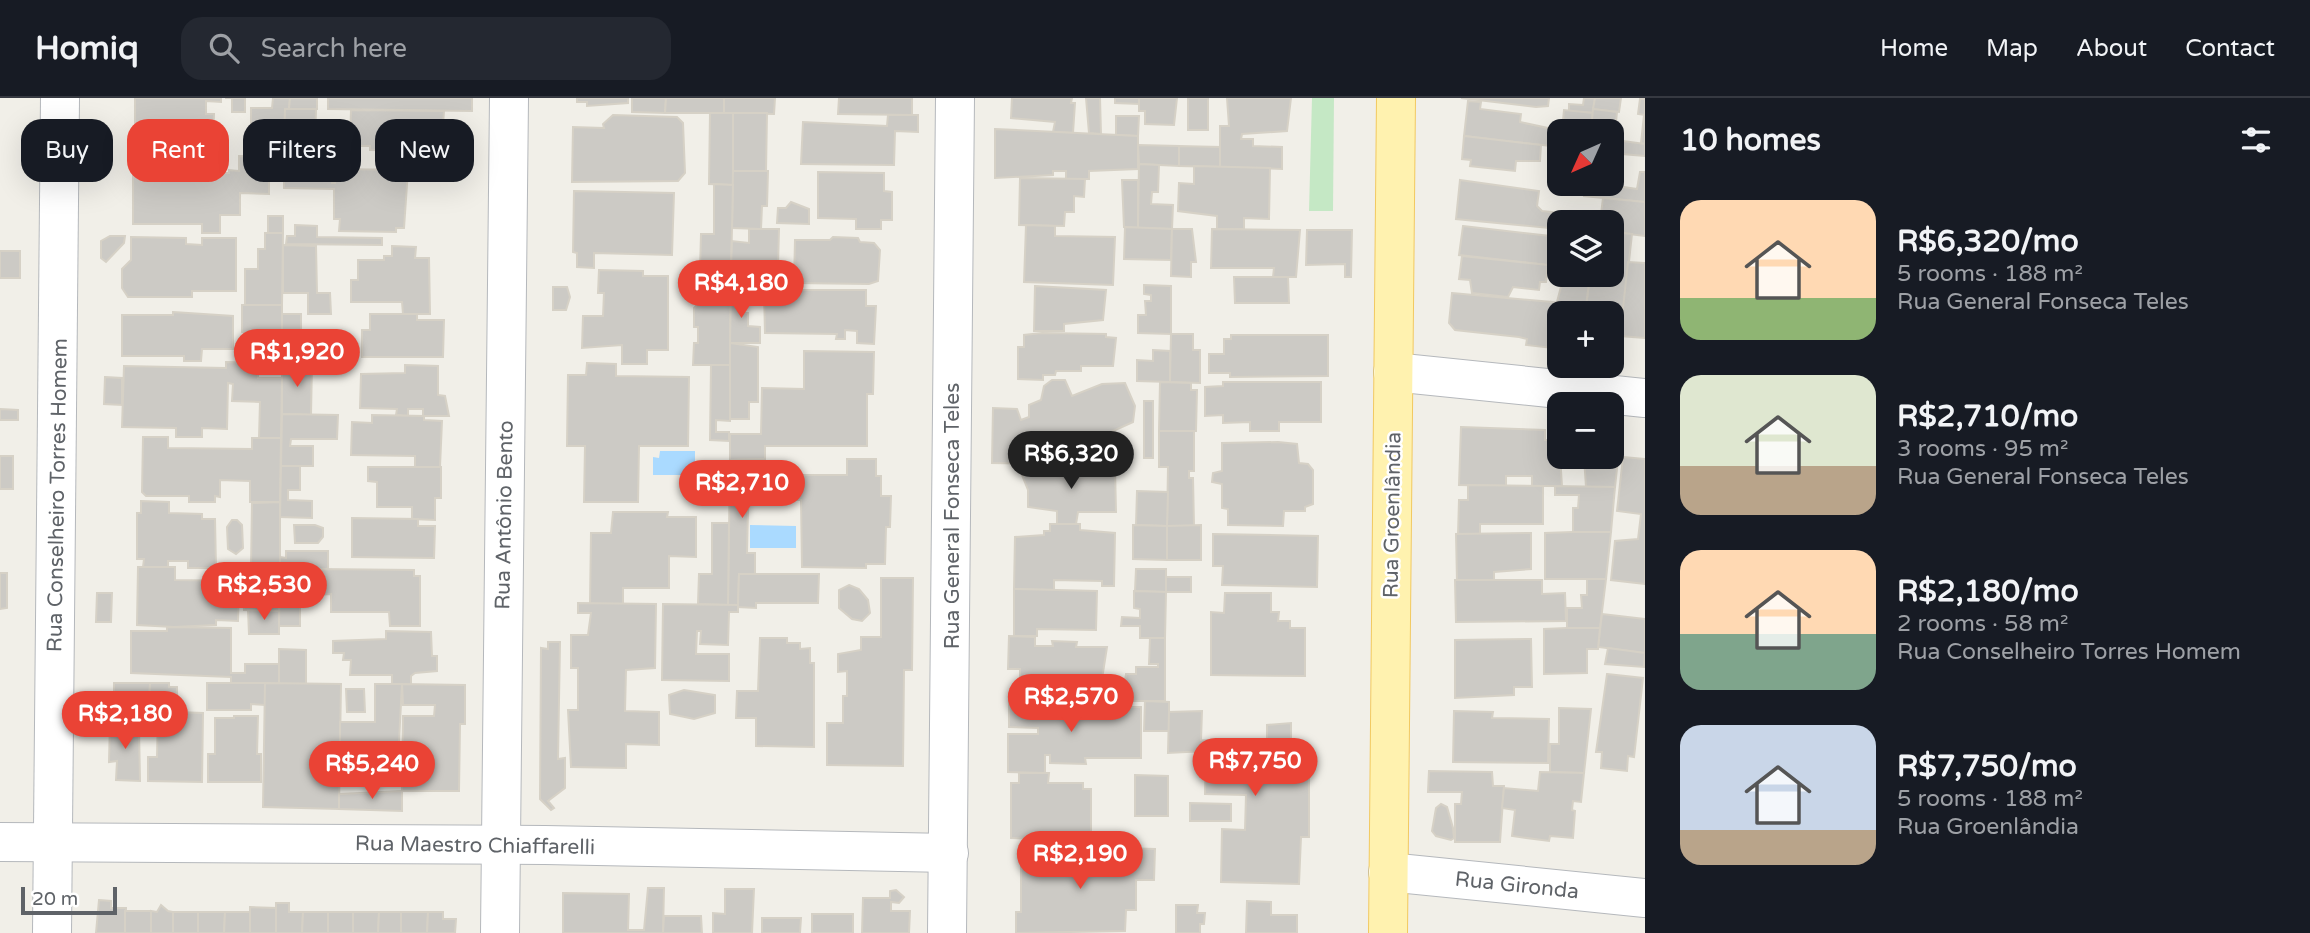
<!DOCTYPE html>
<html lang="en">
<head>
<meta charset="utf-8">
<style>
	:root { --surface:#171b24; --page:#242831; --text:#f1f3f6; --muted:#9ea1a6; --line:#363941; --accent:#ea4335 }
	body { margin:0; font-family:"Varela Round",sans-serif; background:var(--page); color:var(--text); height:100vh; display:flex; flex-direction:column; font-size:26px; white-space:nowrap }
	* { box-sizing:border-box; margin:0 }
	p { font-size:23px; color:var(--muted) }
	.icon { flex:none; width:38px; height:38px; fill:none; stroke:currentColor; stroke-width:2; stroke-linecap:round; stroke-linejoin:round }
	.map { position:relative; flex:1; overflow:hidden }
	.drawer { display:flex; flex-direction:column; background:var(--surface); width:665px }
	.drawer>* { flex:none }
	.top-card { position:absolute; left:21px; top:21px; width:665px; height:63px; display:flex; gap:14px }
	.needle { width:46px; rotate:225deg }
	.controls { position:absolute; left:1547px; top:21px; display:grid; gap:14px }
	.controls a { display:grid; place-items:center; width:77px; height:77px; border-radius:14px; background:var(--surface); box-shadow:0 7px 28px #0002; font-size:35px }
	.scale { position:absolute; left:21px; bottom:18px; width:96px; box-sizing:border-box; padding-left:7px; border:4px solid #5f6368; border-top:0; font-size:19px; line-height:24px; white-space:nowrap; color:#5f6368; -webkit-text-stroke:5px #fff; paint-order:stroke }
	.price { position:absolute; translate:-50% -60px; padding:0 16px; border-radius:24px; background:var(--accent); color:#fff; font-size:23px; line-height:46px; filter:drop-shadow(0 2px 4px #0008) }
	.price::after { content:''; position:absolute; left:50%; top:42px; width:21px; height:16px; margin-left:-10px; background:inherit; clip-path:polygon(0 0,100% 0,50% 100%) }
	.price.on { background:#222; color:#fff }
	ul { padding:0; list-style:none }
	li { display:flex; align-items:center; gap:21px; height:175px; padding:0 35px }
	li span { display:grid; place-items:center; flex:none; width:196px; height:140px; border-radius:21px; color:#555 }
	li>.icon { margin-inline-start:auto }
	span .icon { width:84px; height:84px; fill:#fffc; stroke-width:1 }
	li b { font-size:30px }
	h2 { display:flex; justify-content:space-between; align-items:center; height:84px; padding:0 35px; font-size:30px }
	.chip { padding:0 24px; border-radius:21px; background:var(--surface); box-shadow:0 7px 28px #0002; font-size:24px; line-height:63px }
	.chip.on { background:var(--accent); color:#fff }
	header { display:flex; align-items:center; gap:42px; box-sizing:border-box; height:98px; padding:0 35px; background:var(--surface); border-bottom:2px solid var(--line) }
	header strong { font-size:33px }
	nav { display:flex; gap:38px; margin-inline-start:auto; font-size:24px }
	.search { width:490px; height:63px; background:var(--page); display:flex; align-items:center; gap:18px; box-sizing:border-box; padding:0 24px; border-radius:21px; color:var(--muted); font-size:26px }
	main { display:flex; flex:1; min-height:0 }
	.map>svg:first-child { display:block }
	.green { fill:#c5e8c5 }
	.water { fill:#aadaff }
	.building { fill:#cccac5; stroke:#d6d1c6; stroke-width:2 }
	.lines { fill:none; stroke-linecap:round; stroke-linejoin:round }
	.minor-casing { stroke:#b5b8bc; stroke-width:40 }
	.major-casing { stroke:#f2c960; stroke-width:40 }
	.minor { stroke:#fff; stroke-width:38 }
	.major { stroke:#fff2af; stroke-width:38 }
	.labels { text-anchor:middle; stroke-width:5; stroke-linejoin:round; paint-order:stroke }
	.street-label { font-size:21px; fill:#5f6368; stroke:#fff }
</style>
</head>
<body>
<header>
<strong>Homiq</strong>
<div class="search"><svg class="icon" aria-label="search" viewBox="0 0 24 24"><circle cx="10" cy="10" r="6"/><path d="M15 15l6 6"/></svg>Search here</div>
<nav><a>Home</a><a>Map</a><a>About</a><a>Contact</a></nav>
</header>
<main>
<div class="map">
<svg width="1645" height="835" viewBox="0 0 1645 835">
	<rect width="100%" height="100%" fill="#f1efe8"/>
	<polygon class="green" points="1312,0 1334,0 1333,113 1309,113"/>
	<g class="water">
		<polygon points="660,353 695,353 695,377 653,377 653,359 659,360"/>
		<polygon points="750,427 796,428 796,450 750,450"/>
	</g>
	<g class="building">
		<polygon points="135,0 221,0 221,4 206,3 206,16 214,16 213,44 135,43"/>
		<polygon points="225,0 245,0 245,14 232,14 232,0"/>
		<polygon points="273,0 290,0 289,11 285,11 284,59 251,59 251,10 272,10"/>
		<polygon points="290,0 317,0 317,11 289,11"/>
		<polygon points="328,0 472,0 472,13 328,11"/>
		<polygon points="577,0 628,0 628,5 587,8 587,4 577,4"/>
		<polygon points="632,0 666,0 665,15 632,14"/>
		<polygon points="666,0 724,0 724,15 665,15"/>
		<polygon points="724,0 775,0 774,16 724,15"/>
		<polygon points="839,0 912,0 912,17 838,16"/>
		<polygon points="1012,0 1072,0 1071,5 1075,5 1073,35 1053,34 1055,24 1011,20"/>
		<polygon points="1086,0 1100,0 1101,36 1089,35"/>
		<polygon points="1115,0 1139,0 1139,6 1115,5"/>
		<polygon points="1139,0 1177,0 1174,27 1145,26 1145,13 1139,13"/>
		<rect x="1188" y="0" width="20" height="32"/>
		<polygon points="1227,0 1291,0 1287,33 1242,36 1241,41 1253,41 1253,48 1282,49 1282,71 1220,69 1220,28 1229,28"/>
		<polygon points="1461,0 1549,0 1548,8 1536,9"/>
		<polygon points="1584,0 1595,0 1593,15 1569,13 1569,6 1583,7"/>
		<polygon points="1595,0 1621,0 1619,14 1593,11"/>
		<polygon points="1640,1 1645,1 1645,17 1638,16"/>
		<polygon points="1468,3 1481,4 1480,11 1521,16 1520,24 1562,33 1564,12 1593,15 1591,33 1559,33 1559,49 1464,38"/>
		<polygon points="285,11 316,11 315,45 350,46 351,12 444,13 441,53 370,52 370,48 354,48 353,63 284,62"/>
		<polygon points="1593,11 1617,14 1614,43 1612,33 1591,33"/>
		<polygon points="710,15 733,15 733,87 709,86"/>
		<polygon points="733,15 767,15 766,74 733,73"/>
		<polygon points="613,17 677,19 683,25 685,75 678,83 572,84 573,29 604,30 603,26"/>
		<polygon points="888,17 918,17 918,34 895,33 894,67 801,66 803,24 887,28"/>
		<polygon points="1644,17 1645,17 1645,46 1641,45"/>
		<polygon points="1116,18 1139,18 1138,38 1116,37"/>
		<polygon points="995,31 1138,38 1138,71 1089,73 1089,81 1066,81 1066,73 1053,73 1053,77 995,80"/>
		<polygon points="1464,38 1541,47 1540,63 1516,63 1515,73 1470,68 1471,62 1462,61"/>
		<polygon points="1623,43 1645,46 1645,58 1622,56"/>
		<polygon points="1138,47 1179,48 1179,68 1139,66"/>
		<polygon points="1179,48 1220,49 1220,69 1179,68"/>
		<polygon points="239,58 284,59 284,82 269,82 269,96 240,95 240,117 220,117 220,135 202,135 202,126 133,126 133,75 229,75 229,72 239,73"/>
		<polygon points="284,62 333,63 332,85 335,85 336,71 408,72 404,130 396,130 396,134 339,133 340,121 334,121 334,91 284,90"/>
		<polygon points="1139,66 1159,67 1158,94 1152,94 1151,106 1173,107 1172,131 1138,130"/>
		<polygon points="1194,68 1270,70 1269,121 1244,120 1244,131 1217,131 1217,118 1178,113 1179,85 1194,86"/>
		<polygon points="1612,71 1618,72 1617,88 1637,91 1640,74 1645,74 1645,104 1584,98 1585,86 1612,86"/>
		<polygon points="733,73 768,73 767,108 762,108 761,131 732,130"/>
		<polygon points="818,74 884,75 884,93 892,94 892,122 881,122 881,131 856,131 856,121 818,120"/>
		<polygon points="1020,80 1085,81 1084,99 1074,98 1074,114 1065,114 1064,128 1019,127"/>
		<polygon points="1122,82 1138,82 1138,130 1124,129"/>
		<polygon points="1460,82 1539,93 1537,108 1542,113 1587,118 1586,124 1559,124 1559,131 1456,121"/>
		<polygon points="714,86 733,87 731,172 700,172 701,136 714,136"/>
		<polygon points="574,93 674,95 672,157 594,155 594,170 577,169 577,155 573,154"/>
		<polygon points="1603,100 1645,104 1645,138 1620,135 1621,127 1600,124"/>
		<polygon points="791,104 809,111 809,126 777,125 778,110 786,110"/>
		<rect x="268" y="118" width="15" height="17"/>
		<polygon points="1587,118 1596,118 1596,124 1586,124"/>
		<polygon points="295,127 317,128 317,139 382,140 382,147 286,146 287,138 295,138"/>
		<polygon points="1026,127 1055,128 1055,138 1115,139 1113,187 1024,184"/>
		<polygon points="1463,128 1559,139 1556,168 1459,157"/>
		<polygon points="1125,129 1172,131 1171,162 1124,161"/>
		<polygon points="749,131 779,131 778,168 744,167 743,171 731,171 732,143 749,145"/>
		<polygon points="1172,131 1192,131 1196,164 1191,164 1191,179 1171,178"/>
		<polygon points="1212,131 1300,132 1296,179 1273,179 1274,170 1211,170"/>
		<polygon points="1307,132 1352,132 1351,179 1345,179 1345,166 1306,167"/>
		<polygon points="1612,134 1632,136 1620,246 1612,245 1612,215 1585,215 1589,187 1594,188 1595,177 1612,177"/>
		<polygon points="265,135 283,135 282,207 245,207 245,171 258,171 258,151 265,151"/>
		<polygon points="110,138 125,138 124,145 106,164 101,160 101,143"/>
		<polygon points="131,139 186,140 186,146 202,147 202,140 236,140 236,193 192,193 192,199 128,199 122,190 122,171 131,162"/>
		<polygon points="833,139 858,140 860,144 874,145 880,152 878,183 869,186 794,185 795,142 830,142"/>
		<polygon points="283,147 316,148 317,195 330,195 331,216 308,216 308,195 283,195"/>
		<polygon points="392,148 416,149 415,160 429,160 430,216 403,216 402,204 351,204 351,182 358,182 358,162 384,162 384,158 392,158"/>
		<rect x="0" y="153" width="20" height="27"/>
		<polygon points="1462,158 1548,167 1546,184 1540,184 1539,192 1513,189 1508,199 1472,195 1470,182 1459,181"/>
		<polygon points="1628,164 1645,165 1645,240 1620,238"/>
		<polygon points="599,172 643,173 643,178 668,178 668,252 647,252 647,266 622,266 622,247 582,250 583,218 603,218 604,195 598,195"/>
		<polygon points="695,172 731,172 730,267 693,267 694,245 698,245 698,229 694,229 694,210 698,206 698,196 695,195"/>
		<polygon points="1564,177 1590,177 1586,208 1557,204"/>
		<polygon points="1234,179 1288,179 1289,205 1235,205"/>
		<polygon points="1144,187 1171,188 1171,236 1138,235 1138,217 1146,217 1145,203 1151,203 1151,197 1144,196"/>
		<polygon points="1035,188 1106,192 1103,222 1064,226 1064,233 1034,233"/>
		<polygon points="553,189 567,189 570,199 566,212 553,212"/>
		<polygon points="731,189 746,189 743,215 748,215 748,228 760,229 760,245 730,245"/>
		<polygon points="795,192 866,192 866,208 876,208 874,246 857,245 857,233 845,232 845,241 836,241 837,236 765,235 764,195 795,195"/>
		<polygon points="1452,195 1563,205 1558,245 1552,244 1552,250 1526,247 1527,241 1519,239 1455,232 1449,225"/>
		<polygon points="242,207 282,207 282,265 260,265 260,238 242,234"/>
		<polygon points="173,214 233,218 233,251 202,251 201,263 184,263 184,258 122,258 122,217 173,217"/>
		<polygon points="282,216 301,216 301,234 304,234 305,246 315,246 315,266 282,265"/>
		<polygon points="370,216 417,216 417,222 444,222 443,259 362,259 362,232 370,232"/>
		<polygon points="1042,235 1106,236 1106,239 1116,240 1113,268 1081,268 1081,273 1056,273 1055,277 1043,277 1043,282 1018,281 1018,249 1024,249 1024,237"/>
		<polygon points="1171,236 1193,236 1193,252 1200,252 1200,285 1170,284"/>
		<polygon points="1231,237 1328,237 1328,278 1230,279 1230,275 1209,275 1209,256 1224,256 1224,241 1231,241"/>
		<polygon points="730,245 758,249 758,304 749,304 749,321 730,321"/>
		<polygon points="1153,252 1170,253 1170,284 1137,283 1137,262 1153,263"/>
		<polygon points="804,253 874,254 873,296 867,296 867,348 765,348 765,361 730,362 730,336 761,336 762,290 804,291"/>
		<polygon points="226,264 258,265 258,280 282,280 281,340 259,340 260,304 232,303 233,286 228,285 227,331 202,330 202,339 176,339 176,330 122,329 124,268 226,270"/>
		<polygon points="282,265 312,266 311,317 282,316"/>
		<polygon points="587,265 616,266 616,278 689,279 688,348 639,348 638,404 584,404 585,348 567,348 568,277 586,277"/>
		<polygon points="405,267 438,268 438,297 445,298 449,318 423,318 423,311 408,311 408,318 396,317 397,311 360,310 361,276 405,275"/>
		<polygon points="711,267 730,267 730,323 716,322 716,334 729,334 729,343 710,342"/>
		<polygon points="105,279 122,280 122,307 104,306"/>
		<polygon points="1052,282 1065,282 1072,298 1102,286 1125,285 1135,308 1133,324 1082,347 1085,354 1072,360 1068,351 1046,358 1046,366 992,365 993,310 1017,311 1021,322 1029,319 1029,307 1041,302 1044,288"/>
		<polygon points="1160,284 1191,285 1191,292 1197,292 1196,333 1159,333"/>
		<polygon points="1223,284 1321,284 1321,324 1279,324 1279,333 1250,333 1250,324 1223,325 1223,317 1205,318 1205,289 1223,288"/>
		<rect x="1144" y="303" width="9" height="57"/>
		<polygon points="0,311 18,312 18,322 0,322"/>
		<polygon points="282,316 338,317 337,341 291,341 290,348 313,348 313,368 281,368"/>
		<polygon points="372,317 424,318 424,322 442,323 440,369 415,369 415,358 351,357 352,324 372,325"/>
		<polygon points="1461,329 1545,332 1545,342 1559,342 1562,388 1532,388 1532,378 1506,378 1506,388 1459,387"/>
		<polygon points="1159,333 1194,333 1194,373 1189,373 1189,380 1193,380 1194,428 1167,428 1168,369 1159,369"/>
		<polygon points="143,339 168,339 168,350 252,351 252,340 281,340 280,404 250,404 250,383 220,382 220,399 215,398 215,404 189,404 189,398 146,398 142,394"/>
		<polygon points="1612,342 1620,343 1615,389 1586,389 1584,359 1612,359"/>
		<polygon points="1278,344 1297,346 1299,365 1308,366 1313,372 1313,406 1305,409 1305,413 1284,413 1283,428 1228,427 1228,411 1222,410 1222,386 1212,384 1213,375 1222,373 1222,345"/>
		<rect x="0" y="358" width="13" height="33"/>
		<polygon points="1623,359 1645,361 1645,486 1611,482 1615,443 1638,441 1641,416 1617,413"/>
		<polygon points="765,361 764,397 744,396 744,412 748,412 747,455 755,455 755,476 739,476 738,507 728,507 730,362"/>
		<polygon points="847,361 876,361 876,378 881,378 881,398 891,398 890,429 886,429 885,466 866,466 866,470 802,469 801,402 781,402 782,377 847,377"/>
		<polygon points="281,368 300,368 300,392 288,392 288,402 312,403 312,420 280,419"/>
		<polygon points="368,369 441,369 441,400 435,400 435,422 412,421 412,409 377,409 377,384 368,383"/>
		<polygon points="1032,369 1115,370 1116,414 1078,414 1076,426 1057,426 1057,413 1028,409 1028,392 1022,377"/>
		<polygon points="1468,387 1543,388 1543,426 1480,426 1480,436 1458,437 1459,402 1468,402"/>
		<polygon points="1555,388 1615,389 1611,434 1573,434 1573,410 1578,410 1579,397 1555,397"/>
		<polygon points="1137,393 1168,394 1167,428 1136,427"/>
		<polygon points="141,403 169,404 169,415 202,416 202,421 215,421 216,470 188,470 188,463 168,463 168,469 143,469 144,461 137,461 137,415 141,415"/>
		<polygon points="280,404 280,471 251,470 252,405"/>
		<polygon points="613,414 668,414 667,419 696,419 696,459 669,458 669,490 623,490 623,506 590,506 591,435 611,435"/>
		<polygon points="352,420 418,421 418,428 435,428 434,460 352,459"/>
		<polygon points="232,422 237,422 242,427 243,450 236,456 228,451 227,429"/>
		<polygon points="712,425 729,425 728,507 698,506 699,476 712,476"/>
		<polygon points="1050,426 1080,426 1080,432 1115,435 1114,488 1102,488 1102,483 1054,482 1054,492 1014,491 1015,439 1044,437 1044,433 1050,433"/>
		<polygon points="294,427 315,427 323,430 323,439 318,445 295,445"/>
		<polygon points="1133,427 1167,428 1167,462 1133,461"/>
		<polygon points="1201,427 1201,462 1167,462 1167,428"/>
		<polygon points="1573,434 1611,434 1606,481 1545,481 1545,435"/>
		<polygon points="1531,435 1531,471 1494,474 1494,482 1457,483 1456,436"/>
		<polygon points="1213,436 1318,438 1317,489 1222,487 1223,468 1213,468"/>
		<polygon points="286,453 328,453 328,471 280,471 280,459 286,460"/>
		<polygon points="138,469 175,469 175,482 239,483 238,523 216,522 216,527 174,529 137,527"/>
		<polygon points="241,470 280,471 279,513 244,512"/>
		<polygon points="280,471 300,471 300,528 279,528"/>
		<polygon points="318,471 414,472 414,478 420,478 420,528 390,528 389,514 331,514 331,496 318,497"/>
		<polygon points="1136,471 1166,471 1166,494 1135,493"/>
		<polygon points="0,475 7,475 7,510 0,511"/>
		<polygon points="739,476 819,476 818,505 756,505 756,510 738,509"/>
		<rect x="1166" y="479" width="25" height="15"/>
		<polygon points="881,480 913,480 912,572 904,572 903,668 827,667 827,625 843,625 843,598 847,598 847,573 838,574 838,556 861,552 861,539 881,539"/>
		<polygon points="1587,481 1606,481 1600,530 1567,530 1567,510 1582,510 1581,497 1587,497"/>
		<polygon points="1455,482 1542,482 1542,496 1565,495 1566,523 1456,524"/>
		<polygon points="849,487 859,491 868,502 870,515 862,523 852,521 839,510 839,492"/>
		<polygon points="1014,491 1097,493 1096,532 1037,531 1037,538 1014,538"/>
		<polygon points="1134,493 1166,494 1165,540 1140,540 1140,528 1121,528 1122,519 1140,520 1140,511 1134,510"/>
		<polygon points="97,495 112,495 111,524 96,524"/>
		<polygon points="1225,495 1271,495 1271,514 1279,514 1278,523 1290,523 1290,530 1305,530 1305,578 1211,577 1211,514 1224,515"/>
		<polygon points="578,505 656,506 655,570 626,572 625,613 659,614 659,647 626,646 626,670 571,669 568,612 578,612 578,570 571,570 571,537 588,537 591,515 578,515"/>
		<polygon points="663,506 738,507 738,514 729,514 728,547 700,546 701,533 697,533 696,556 729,556 729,583 662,582"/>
		<polygon points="248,512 279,513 279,536 249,536"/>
		<polygon points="1602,516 1645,521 1645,555 1598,549"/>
		<polygon points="167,529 231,530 231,575 245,575 245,566 279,566 279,586 231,585 231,579 131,575 131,533 167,533"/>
		<polygon points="1567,530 1600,530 1598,551 1587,551 1587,575 1544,576 1544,531"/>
		<polygon points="386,533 431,534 432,558 437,558 437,573 415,575 411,578 411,587 392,586 392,577 350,577 351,562 343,562 344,555 333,555 333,543 386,541"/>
		<polygon points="1009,538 1035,539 1035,548 1053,548 1052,543 1077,544 1076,549 1107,549 1102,581 1106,581 1106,593 1072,591 1071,601 1049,600 1050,591 1020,591 1020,571 1008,571"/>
		<polygon points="760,540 787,540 787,545 800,545 800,551 810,550 810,565 814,565 814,649 756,648 756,620 736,620 737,593 758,593"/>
		<polygon points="1150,540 1165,540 1165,603 1122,603 1126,576 1136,576 1136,569 1158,569 1158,566 1149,566"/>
		<polygon points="1531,541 1532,589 1514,589 1514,597 1455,600 1455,542"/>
		<polygon points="548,544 560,544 558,661 565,660 565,690 548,703 554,710 551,712 540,701 541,550 548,551"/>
		<polygon points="1608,550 1645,555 1644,569 1605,566"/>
		<polygon points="279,551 306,552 306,586 279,586"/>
		<polygon points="1607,576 1643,580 1634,659 1628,658 1627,673 1601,670 1602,654 1596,654"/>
		<polygon points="114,585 150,585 149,604 114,603"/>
		<polygon points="150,585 169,585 169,589 177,589 177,614 203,615 202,684 148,683 148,659 157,659 158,617 149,617"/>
		<polygon points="207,585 265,585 265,607 251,606 251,612 207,612"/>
		<polygon points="265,585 341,586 339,711 263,709"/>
		<polygon points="375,586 402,586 397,682 356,682 356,656 340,656 340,624 375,624"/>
		<polygon points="402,586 465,587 465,626 460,626 459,693 402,693 403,618 434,618 435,607 403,607"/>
		<polygon points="346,591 364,591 365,614 347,614"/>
		<polygon points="684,592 715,597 715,615 694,621 670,616 669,597"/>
		<polygon points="1009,600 1034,600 1034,609 1053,609 1053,601 1085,602 1085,609 1141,609 1141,660 1085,660 1086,666 1050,665 1050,657 1045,657 1045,675 1008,674 1008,636 1038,636 1038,630 1009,629"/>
		<polygon points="1145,603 1169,604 1169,633 1144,633"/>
		<polygon points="1559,610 1591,611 1584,675 1550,674 1550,646 1559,646"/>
		<polygon points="1202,613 1201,642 1267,644 1267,627 1291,625 1291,644 1297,644 1297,655 1309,655 1309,739 1301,739 1299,786 1221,784 1222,731 1245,732 1246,697 1205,696 1206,653 1168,655 1169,614"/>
		<polygon points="1454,613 1493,614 1492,620 1549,621 1548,665 1453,664"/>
		<polygon points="234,618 258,618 257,656 261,656 261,684 208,684 208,656 215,656 215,620 234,620"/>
		<polygon points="110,623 128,623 127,630 139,630 140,683 116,682 117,663 109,664"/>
		<polygon points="1429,673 1492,674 1493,688 1504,688 1500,744 1455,744 1455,706 1461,706 1462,694 1428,694"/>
		<polygon points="1540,674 1584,675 1581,704 1573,703 1572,712 1575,713 1573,740 1550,738 1549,743 1512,738 1515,712 1502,710 1504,690 1538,693"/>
		<polygon points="1019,675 1049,675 1048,685 1083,685 1083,691 1091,691 1091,750 1046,749 1046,741 1011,740 1011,685 1019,685"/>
		<polygon points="1135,677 1168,678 1168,718 1135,718"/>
		<polygon points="402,693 402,713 339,711 339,696"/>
		<polygon points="1190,705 1231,706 1231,723 1190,723"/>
		<polygon points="1441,706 1447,709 1453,730 1454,740 1451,742 1436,738 1432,733 1436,710"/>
		<polygon points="1123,750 1155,751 1154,782 1136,782 1136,812 1126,812 1125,833 1016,835 1016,814 1021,814 1021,753 1068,753 1067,759 1123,759"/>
		<polygon points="648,790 664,790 663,835 563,835 563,795 629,796 628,832 644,832"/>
		<polygon points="725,791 754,791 752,835 713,835 713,815 725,816"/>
		<polygon points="896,792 904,799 899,805 891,804 891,813 910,813 909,835 862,835 863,800 890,800 890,793"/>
		<polygon points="99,802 111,803 111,810 126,810 125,835 96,835"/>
		<polygon points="1247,803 1271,804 1271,817 1297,817 1297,835 1246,835"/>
		<polygon points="276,805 289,805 289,814 303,814 302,835 276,835"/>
		<polygon points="161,807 168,813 173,814 173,835 151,835 151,813 157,814"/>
		<polygon points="1176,807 1198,807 1197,815 1205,815 1204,826 1200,826 1200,835 1176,835"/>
		<polygon points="250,809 276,810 276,835 250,835"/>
		<rect x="125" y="813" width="26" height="22"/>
		<rect x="173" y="814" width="25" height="21"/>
		<polygon points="198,814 225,814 224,835 198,835"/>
		<polygon points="225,814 250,814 250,835 224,835"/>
		<polygon points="303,814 328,814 328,835 302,835"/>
		<rect x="328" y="814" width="25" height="21"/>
		<polygon points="353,814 379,814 378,835 353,835"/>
		<polygon points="379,814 401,814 401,835 378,835"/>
		<polygon points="401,814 428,814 427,835 401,835"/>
		<polygon points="428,814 443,814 443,821 456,821 455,835 427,835"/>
		<rect x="812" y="816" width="41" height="19"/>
		<polygon points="664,818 701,818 702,835 663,835"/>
		<polygon points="762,820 801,820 800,835 762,835"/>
	</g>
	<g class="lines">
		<g class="minor-casing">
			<g id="minor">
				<polyline points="1393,274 1645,300"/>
				<polyline points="0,744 545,747 949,755"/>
				<polyline points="1388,774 1645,800"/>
				<polyline points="52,835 60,0"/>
				<polyline points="500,835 509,0"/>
				<polyline points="947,835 955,0"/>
			</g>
		</g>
		<g class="major-casing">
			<polyline id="major" points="1388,835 1396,0"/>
		</g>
		<use href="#minor" class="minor"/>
		<use href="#major" class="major"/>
	</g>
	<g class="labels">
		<g class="street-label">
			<text transform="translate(57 397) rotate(-89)" y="7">Rua Conselheiro Torres Homem</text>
			<text transform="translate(504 417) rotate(-89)" y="7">Rua Antônio Bento</text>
			<text transform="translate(1392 417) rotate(-89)" y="7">Rua Groenlândia</text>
			<text transform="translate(952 418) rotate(-90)" y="7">Rua General Fonseca Teles</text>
			<text transform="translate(475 747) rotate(1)" y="7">Rua Maestro Chiaffarelli</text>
			<text transform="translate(1517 787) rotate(6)" y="7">Rua Gironda</text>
		</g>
	</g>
</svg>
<div class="controls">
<a><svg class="needle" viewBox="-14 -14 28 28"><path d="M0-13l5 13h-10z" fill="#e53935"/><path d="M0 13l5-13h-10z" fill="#9ea1a6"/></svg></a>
<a><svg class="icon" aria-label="layers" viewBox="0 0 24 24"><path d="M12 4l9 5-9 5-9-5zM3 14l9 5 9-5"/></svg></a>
<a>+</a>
<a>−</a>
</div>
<div class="scale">20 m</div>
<b class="price" style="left:741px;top:222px">R$4,180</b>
<b class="price" style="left:297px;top:291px">R$1,920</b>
<b class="price on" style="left:1071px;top:393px">R$6,320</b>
<b class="price" style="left:742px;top:422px">R$2,710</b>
<b class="price" style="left:264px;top:524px">R$2,530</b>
<b class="price" style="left:1071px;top:636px">R$2,570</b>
<b class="price" style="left:125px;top:653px">R$2,180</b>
<b class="price" style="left:1255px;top:700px">R$7,750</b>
<b class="price" style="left:372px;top:703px">R$5,240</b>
<b class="price" style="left:1080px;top:793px">R$2,190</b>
<div class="top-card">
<a class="chip">Buy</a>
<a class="chip on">Rent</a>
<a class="chip">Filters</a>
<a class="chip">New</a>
</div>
</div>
<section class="drawer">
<h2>10 homes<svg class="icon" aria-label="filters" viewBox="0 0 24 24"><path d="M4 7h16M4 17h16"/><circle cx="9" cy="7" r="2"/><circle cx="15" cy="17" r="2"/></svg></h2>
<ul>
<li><span style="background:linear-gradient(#ffd9b3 70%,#8fb573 0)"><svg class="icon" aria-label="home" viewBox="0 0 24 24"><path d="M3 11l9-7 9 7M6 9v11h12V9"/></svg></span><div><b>R$6,320/mo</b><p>5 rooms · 188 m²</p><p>Rua General Fonseca Teles</p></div></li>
<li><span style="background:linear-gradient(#dfe7d0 65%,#b9a48a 0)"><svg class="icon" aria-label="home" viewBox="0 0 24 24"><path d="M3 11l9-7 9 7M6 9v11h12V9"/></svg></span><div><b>R$2,710/mo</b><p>3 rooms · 95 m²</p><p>Rua General Fonseca Teles</p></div></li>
<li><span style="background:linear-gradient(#ffd9b3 60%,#7fa58c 0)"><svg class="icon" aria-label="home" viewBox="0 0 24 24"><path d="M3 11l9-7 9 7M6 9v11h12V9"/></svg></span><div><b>R$2,180/mo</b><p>2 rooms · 58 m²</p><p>Rua Conselheiro Torres Homem</p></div></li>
<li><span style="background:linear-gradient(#c9d6e8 75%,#b9a48a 0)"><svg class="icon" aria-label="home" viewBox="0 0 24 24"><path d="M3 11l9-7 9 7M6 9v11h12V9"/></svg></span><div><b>R$7,750/mo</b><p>5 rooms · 188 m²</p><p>Rua Groenlândia</p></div></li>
</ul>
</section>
</main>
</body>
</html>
